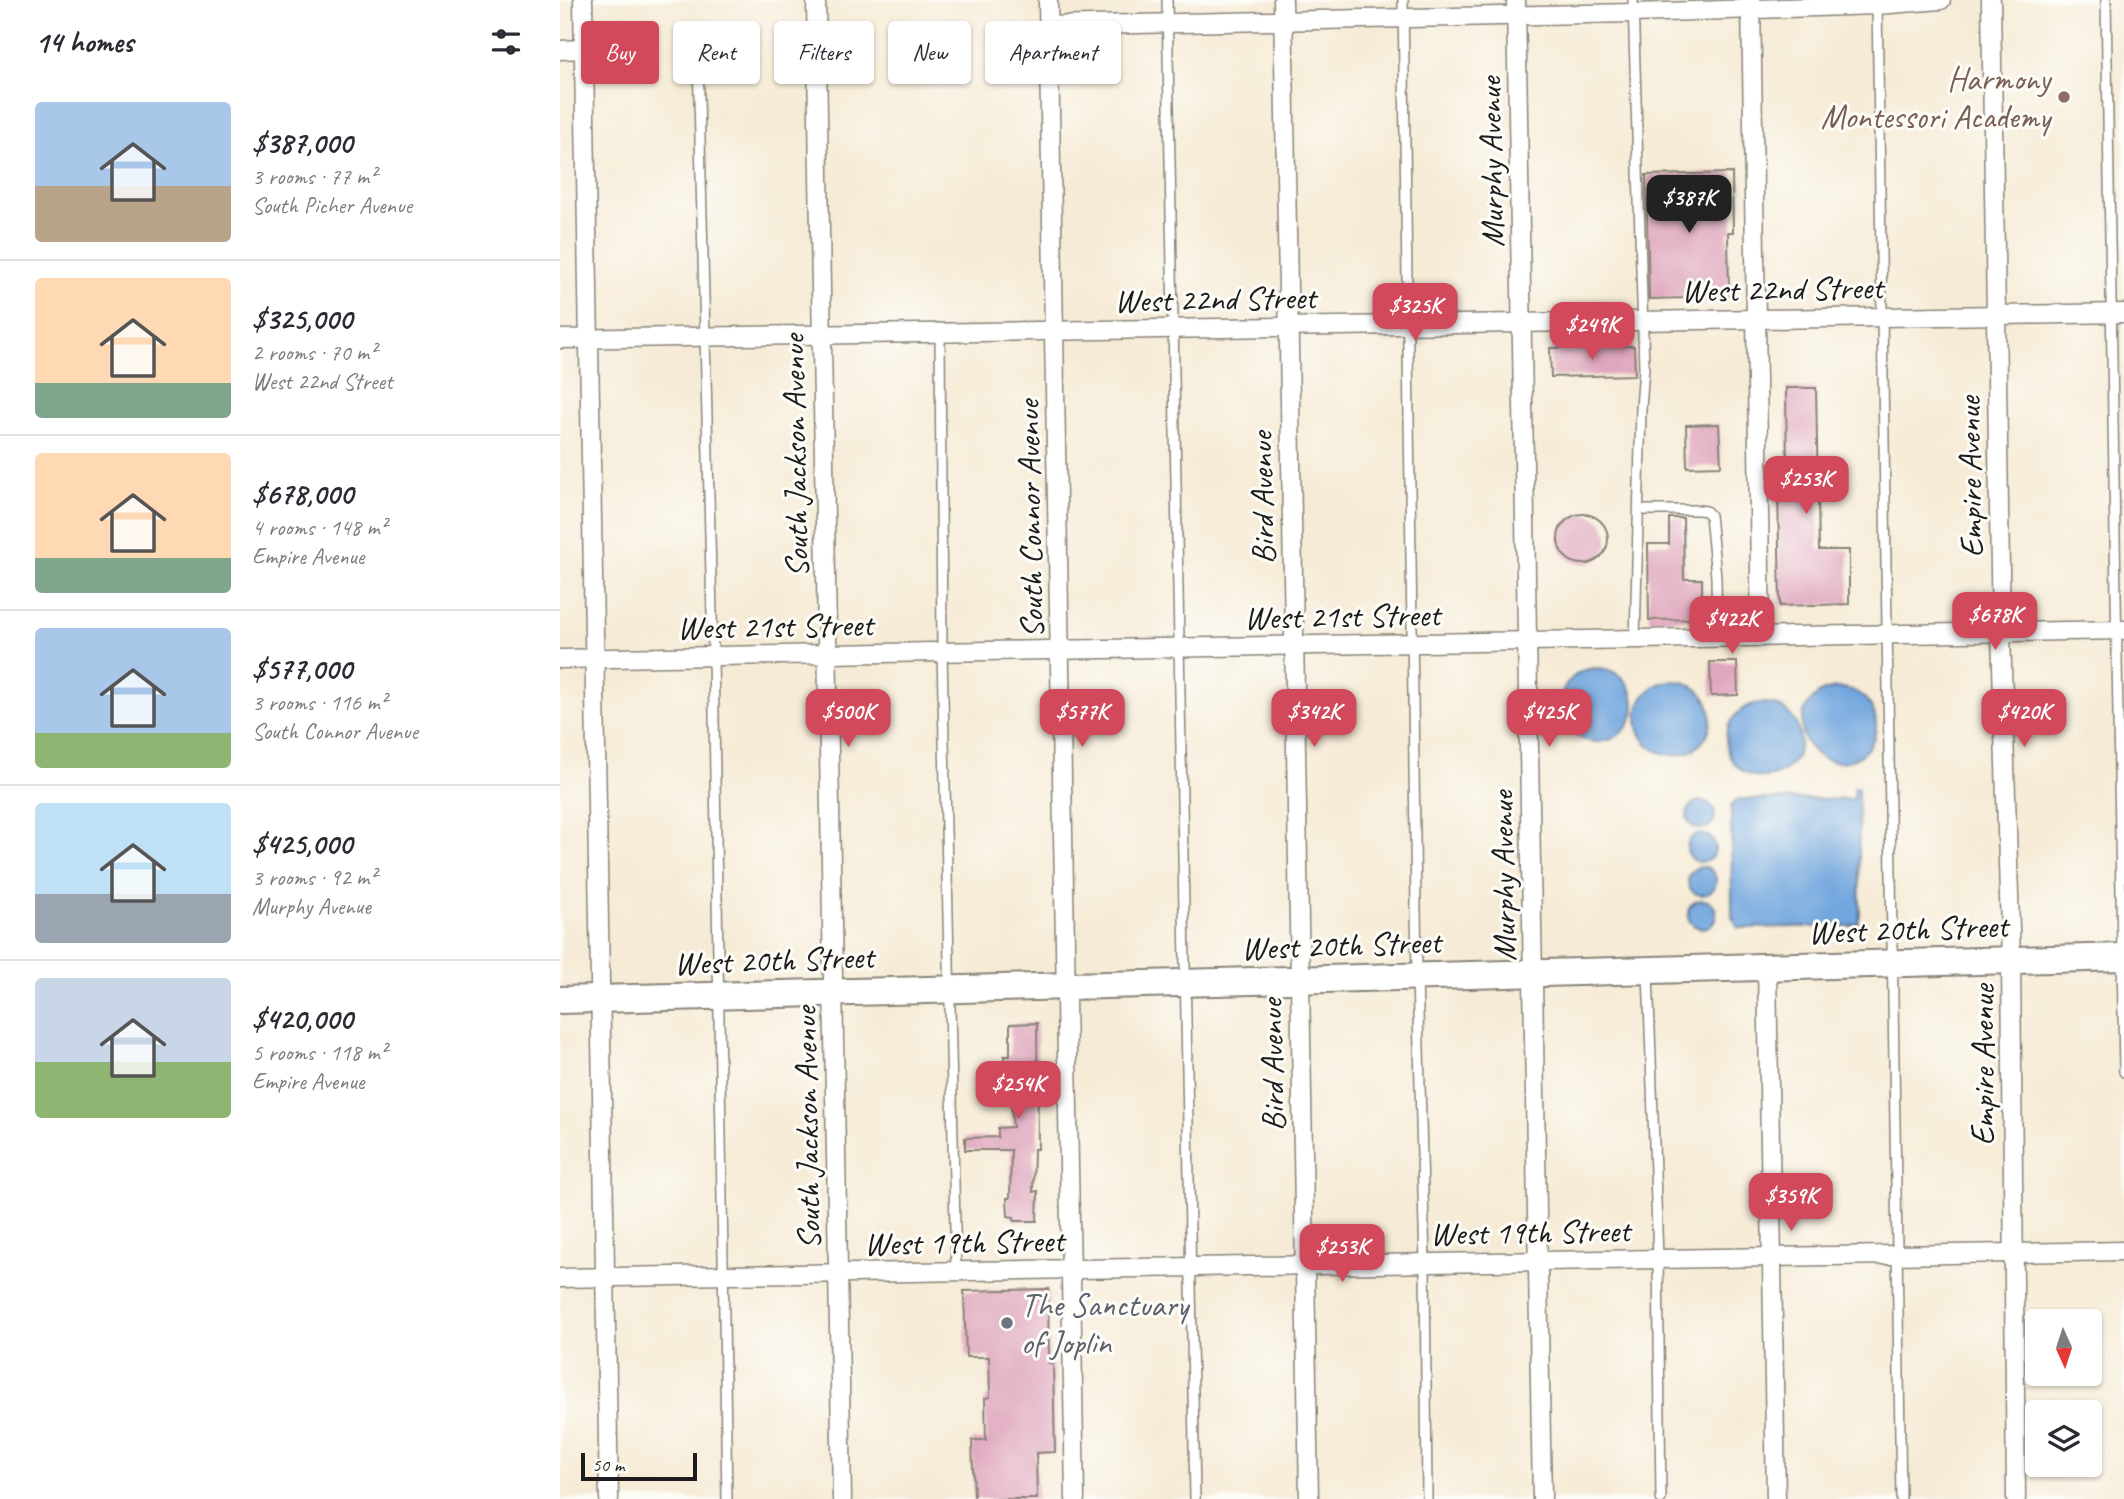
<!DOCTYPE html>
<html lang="en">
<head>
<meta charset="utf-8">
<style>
	:root { --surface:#fff; --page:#f7f7f7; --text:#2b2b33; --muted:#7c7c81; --line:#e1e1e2; --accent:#d1495b }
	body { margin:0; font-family:Caveat,sans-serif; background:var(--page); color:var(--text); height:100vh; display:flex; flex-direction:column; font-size:26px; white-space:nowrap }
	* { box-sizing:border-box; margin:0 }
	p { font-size:23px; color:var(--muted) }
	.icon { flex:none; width:38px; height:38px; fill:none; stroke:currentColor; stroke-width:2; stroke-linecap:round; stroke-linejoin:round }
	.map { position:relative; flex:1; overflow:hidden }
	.details { display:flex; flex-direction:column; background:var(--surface); width:560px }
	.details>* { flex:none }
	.top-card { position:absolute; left:21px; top:21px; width:665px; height:63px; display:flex; gap:14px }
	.needle { width:46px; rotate:177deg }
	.fabs { position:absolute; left:1465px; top:1309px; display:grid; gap:14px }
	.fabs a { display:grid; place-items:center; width:77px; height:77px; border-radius:7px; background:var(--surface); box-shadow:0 2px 5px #0004; font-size:35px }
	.scale { position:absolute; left:21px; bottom:18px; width:116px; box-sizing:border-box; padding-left:7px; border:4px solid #1c1c1c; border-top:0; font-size:19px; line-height:24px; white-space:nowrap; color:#1c1c1c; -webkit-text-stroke:5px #fdfcf7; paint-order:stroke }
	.price { position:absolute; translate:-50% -60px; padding:0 16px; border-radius:14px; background:var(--accent); color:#fff; font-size:23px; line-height:46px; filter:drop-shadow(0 2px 4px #0008) }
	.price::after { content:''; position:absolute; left:50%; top:42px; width:21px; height:16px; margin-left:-10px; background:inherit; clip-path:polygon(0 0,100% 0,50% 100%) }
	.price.on { background:#222; color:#fff }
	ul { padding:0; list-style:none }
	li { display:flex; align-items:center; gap:21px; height:175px; padding:0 35px }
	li+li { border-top:2px solid var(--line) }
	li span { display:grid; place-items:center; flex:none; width:196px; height:140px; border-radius:7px; color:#555 }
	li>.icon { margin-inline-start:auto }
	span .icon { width:84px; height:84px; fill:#fffc; stroke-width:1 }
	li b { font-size:30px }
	h2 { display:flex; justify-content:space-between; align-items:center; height:84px; padding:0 35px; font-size:30px }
	.chip { padding:0 24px; border-radius:7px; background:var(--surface); box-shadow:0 2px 5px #0004; font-size:24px; line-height:63px }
	.chip.on { background:var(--accent); color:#fff }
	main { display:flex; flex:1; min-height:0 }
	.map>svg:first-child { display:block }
	.water { fill:#71a6de; stroke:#46617d; stroke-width:2 }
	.building { fill:#dfa6bd }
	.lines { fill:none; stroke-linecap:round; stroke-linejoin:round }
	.lane-casing { stroke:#898479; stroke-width:12 }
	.street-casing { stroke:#898479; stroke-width:21 }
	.secondary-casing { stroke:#898479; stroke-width:30 }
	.lane { stroke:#fff; stroke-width:9 }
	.street { stroke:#fff; stroke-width:18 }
	.secondary { stroke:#fff; stroke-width:26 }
	.education-dot { fill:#8d6e63; stroke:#fdfcf7; stroke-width:2.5 }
	.worship-dot { fill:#6b7280; stroke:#fdfcf7; stroke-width:2.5 }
	.labels { text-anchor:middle; stroke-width:6; stroke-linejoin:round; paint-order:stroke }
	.education-label { font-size:33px; fill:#785e54; stroke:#fdfcf7; text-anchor:end }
	.street-label { font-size:33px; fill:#1c1c1c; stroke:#fdfcf7 }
	.worship-label { font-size:33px; fill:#5b616d; stroke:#fdfcf7; text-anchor:start }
</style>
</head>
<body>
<main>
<section class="details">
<h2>14 homes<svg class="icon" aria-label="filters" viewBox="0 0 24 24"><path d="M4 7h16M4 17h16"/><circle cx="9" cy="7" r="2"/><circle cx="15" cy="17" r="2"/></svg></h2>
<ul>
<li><span style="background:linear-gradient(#a9c7e8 60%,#b9a48a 0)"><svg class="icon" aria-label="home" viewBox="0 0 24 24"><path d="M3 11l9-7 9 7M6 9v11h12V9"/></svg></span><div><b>$387,000</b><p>3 rooms · 77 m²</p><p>South Picher Avenue</p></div></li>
<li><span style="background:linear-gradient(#ffd9b3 75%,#7fa58c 0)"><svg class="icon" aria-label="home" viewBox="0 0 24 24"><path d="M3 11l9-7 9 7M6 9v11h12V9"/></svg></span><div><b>$325,000</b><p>2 rooms · 70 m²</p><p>West 22nd Street</p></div></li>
<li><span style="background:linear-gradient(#ffd9b3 75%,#7fa58c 0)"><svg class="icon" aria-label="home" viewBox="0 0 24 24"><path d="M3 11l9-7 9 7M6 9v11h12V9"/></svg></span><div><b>$678,000</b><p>4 rooms · 148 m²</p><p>Empire Avenue</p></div></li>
<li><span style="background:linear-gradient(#a9c7e8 75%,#8fb573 0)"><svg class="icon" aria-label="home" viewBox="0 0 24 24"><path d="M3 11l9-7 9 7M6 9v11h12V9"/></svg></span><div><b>$577,000</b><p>3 rooms · 116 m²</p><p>South Connor Avenue</p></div></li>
<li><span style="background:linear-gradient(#bfe0f5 65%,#9aa5b1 0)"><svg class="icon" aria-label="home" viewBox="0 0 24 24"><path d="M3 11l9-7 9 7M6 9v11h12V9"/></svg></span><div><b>$425,000</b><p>3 rooms · 92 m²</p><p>Murphy Avenue</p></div></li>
<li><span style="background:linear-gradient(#c9d6e8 60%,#8fb573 0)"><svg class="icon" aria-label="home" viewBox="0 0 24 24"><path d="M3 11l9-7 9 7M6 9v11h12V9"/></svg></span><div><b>$420,000</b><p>5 rooms · 118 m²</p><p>Empire Avenue</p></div></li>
</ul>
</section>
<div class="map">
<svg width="1564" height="1499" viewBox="0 0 1564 1499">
	<rect width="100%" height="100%" fill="#fdfcf7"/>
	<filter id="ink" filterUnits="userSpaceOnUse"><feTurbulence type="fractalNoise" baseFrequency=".0143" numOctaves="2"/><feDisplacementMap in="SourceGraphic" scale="14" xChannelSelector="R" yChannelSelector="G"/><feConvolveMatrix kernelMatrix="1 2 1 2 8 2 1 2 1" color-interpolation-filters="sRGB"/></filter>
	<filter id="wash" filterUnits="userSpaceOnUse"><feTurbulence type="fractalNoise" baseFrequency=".00686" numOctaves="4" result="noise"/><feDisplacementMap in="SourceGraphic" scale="28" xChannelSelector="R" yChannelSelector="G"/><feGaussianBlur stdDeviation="1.57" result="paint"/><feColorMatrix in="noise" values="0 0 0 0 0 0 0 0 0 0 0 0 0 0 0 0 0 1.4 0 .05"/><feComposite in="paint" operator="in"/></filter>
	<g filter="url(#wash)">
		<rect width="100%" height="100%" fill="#f6ebd6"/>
		<g class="water">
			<circle cx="1037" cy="705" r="37"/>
			<circle cx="1114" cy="718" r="37"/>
			<circle cx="1279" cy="725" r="37"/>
			<circle cx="1203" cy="740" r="37"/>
			<polygon points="1294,787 1298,787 1300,915 1298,923 1290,926 1178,928 1172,917 1171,806 1179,799 1294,799"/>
			<circle cx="1141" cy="815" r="14"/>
			<circle cx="1141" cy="848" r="14"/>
			<circle cx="1142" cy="881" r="14"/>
			<circle cx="1142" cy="914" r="14"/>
		</g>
		<g id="blocks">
			<g class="building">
				<polygon points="1172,173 1173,232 1168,232 1169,297 1089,299 1086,175"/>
				<polygon points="1074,346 1075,375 991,377 990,348"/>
				<polygon points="1226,388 1256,388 1259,550 1289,550 1289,604 1220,606 1218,488 1222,488 1222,472 1227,472"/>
				<polygon points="1159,424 1161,466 1127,467 1126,425"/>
				<circle cx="1023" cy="539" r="25"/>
				<polygon points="1109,518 1123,518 1124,579 1142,579 1142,619 1089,620 1088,544 1109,544"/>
				<polygon points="1150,662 1177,662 1178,695 1151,696"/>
				<polygon points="477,1023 478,1149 474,1149 473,1192 478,1191 477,1221 454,1221 454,1217 448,1216 447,1198 450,1198 451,1150 405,1150 405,1138 438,1137 438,1128 453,1127 451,1104 430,1104 430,1087 445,1087 444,1056 450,1056 450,1024"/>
				<polygon points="488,1289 489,1364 493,1364 495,1452 476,1453 477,1499 414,1499 412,1440 426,1440 425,1398 430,1397 429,1357 406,1357 404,1291"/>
			</g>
		</g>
	</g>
	<g filter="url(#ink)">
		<use href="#blocks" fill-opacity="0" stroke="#898479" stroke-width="2"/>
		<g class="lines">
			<g class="lane-casing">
				<g id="lane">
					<polyline points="607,0 635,1499"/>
					<polyline points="843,0 857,977 865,1263 867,1499"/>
					<polyline points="1073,0 1084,368 1081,408 1075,640"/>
					<polyline points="1546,0 1564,1072"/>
					<polyline points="1317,3 1341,1499"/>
					<polyline points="138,58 153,655 167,1499"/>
					<polyline points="380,332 382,651 396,1271"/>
					<polyline points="1079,510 1139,510 1146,511 1150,515 1156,577 1157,637"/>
					<polyline points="1088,972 1098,1258 1101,1499"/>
				</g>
			</g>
			<g class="street-casing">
				<g id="street">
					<polyline points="23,0 49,1499"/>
					<polyline points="256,0 282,1499"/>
					<polyline points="488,0 515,1499"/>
					<polyline points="723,0 749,1499"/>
					<polyline points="956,0 982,1499"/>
					<polyline points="1191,0 1201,637"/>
					<polyline points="1431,0 1441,633 1451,961 1456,1499"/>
					<polyline points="488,26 1073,13 1317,5 1381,0"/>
					<polyline points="0,50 24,49"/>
					<polyline points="0,339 1564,313"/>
					<polyline points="0,659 1564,630"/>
					<polyline points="1207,967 1216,1499"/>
					<polyline points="0,1278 1564,1251"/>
				</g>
			</g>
			<g class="secondary-casing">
				<polyline id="secondary" points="0,1000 1564,957"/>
			</g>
			<use href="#lane" class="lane"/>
			<use href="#street" class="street"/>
			<use href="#secondary" class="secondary"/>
		</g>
	</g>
	<circle class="education-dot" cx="1504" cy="97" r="7"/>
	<circle class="worship-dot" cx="447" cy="1323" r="7"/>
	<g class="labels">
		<g class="education-label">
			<text x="1490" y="90">Harmony<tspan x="1490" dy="38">Montessori Academy</tspan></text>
		</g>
		<g class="street-label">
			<text transform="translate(930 162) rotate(-91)" y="12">Murphy Avenue</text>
			<text transform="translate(1222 288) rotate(-1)" y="12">West 22nd Street</text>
			<text transform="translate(655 298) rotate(-1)" y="12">West 22nd Street</text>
			<text transform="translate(234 456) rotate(-91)" y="12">South Jackson Avenue</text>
			<text transform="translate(1409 477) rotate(-91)" y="12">Empire Avenue</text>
			<text transform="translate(701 498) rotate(-91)" y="12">Bird Avenue</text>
			<text transform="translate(469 519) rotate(-91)" y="12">South Connor Avenue</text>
			<text transform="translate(782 615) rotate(-1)" y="12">West 21st Street</text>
			<text transform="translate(215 625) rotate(-1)" y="12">West 21st Street</text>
			<text transform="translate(942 876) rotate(-91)" y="12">Murphy Avenue</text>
			<text transform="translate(1348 928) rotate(-2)" y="12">West 20th Street</text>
			<text transform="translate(781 944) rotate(-2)" y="12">West 20th Street</text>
			<text transform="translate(214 959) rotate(-2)" y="12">West 20th Street</text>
			<text transform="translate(711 1065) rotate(-91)" y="12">Bird Avenue</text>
			<text transform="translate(1422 1065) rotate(-90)" y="12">Empire Avenue</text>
			<text transform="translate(246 1128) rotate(-91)" y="12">South Jackson Avenue</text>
			<text transform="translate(970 1231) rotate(-1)" y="12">West 19th Street</text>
			<text transform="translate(404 1241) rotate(-1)" y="12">West 19th Street</text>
		</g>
		<g class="worship-label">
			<text x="461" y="1316">The Sanctuary<tspan x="461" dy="38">of Joplin</tspan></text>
		</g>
	</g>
</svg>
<div class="fabs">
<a><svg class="needle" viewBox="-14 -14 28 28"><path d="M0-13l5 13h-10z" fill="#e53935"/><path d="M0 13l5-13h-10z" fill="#7c7c81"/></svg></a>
<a><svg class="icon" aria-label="layers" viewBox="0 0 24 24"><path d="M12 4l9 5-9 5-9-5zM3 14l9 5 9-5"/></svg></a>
</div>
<div class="scale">50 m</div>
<b class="price on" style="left:1129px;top:235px">$387K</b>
<b class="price" style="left:855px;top:343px">$325K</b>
<b class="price" style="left:1032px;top:362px">$249K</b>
<b class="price" style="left:1246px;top:516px">$253K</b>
<b class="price" style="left:1435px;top:652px">$678K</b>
<b class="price" style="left:1172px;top:656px">$422K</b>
<b class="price" style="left:288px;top:749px">$500K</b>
<b class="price" style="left:522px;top:749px">$577K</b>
<b class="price" style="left:754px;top:749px">$342K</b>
<b class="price" style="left:989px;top:749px">$425K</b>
<b class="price" style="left:1464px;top:749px">$420K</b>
<b class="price" style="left:458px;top:1121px">$254K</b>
<b class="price" style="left:1231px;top:1233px">$359K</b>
<b class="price" style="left:782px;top:1284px">$253K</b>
<div class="top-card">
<a class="chip on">Buy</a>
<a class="chip">Rent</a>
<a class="chip">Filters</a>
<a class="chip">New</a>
<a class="chip">Apartment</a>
</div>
</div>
</main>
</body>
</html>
